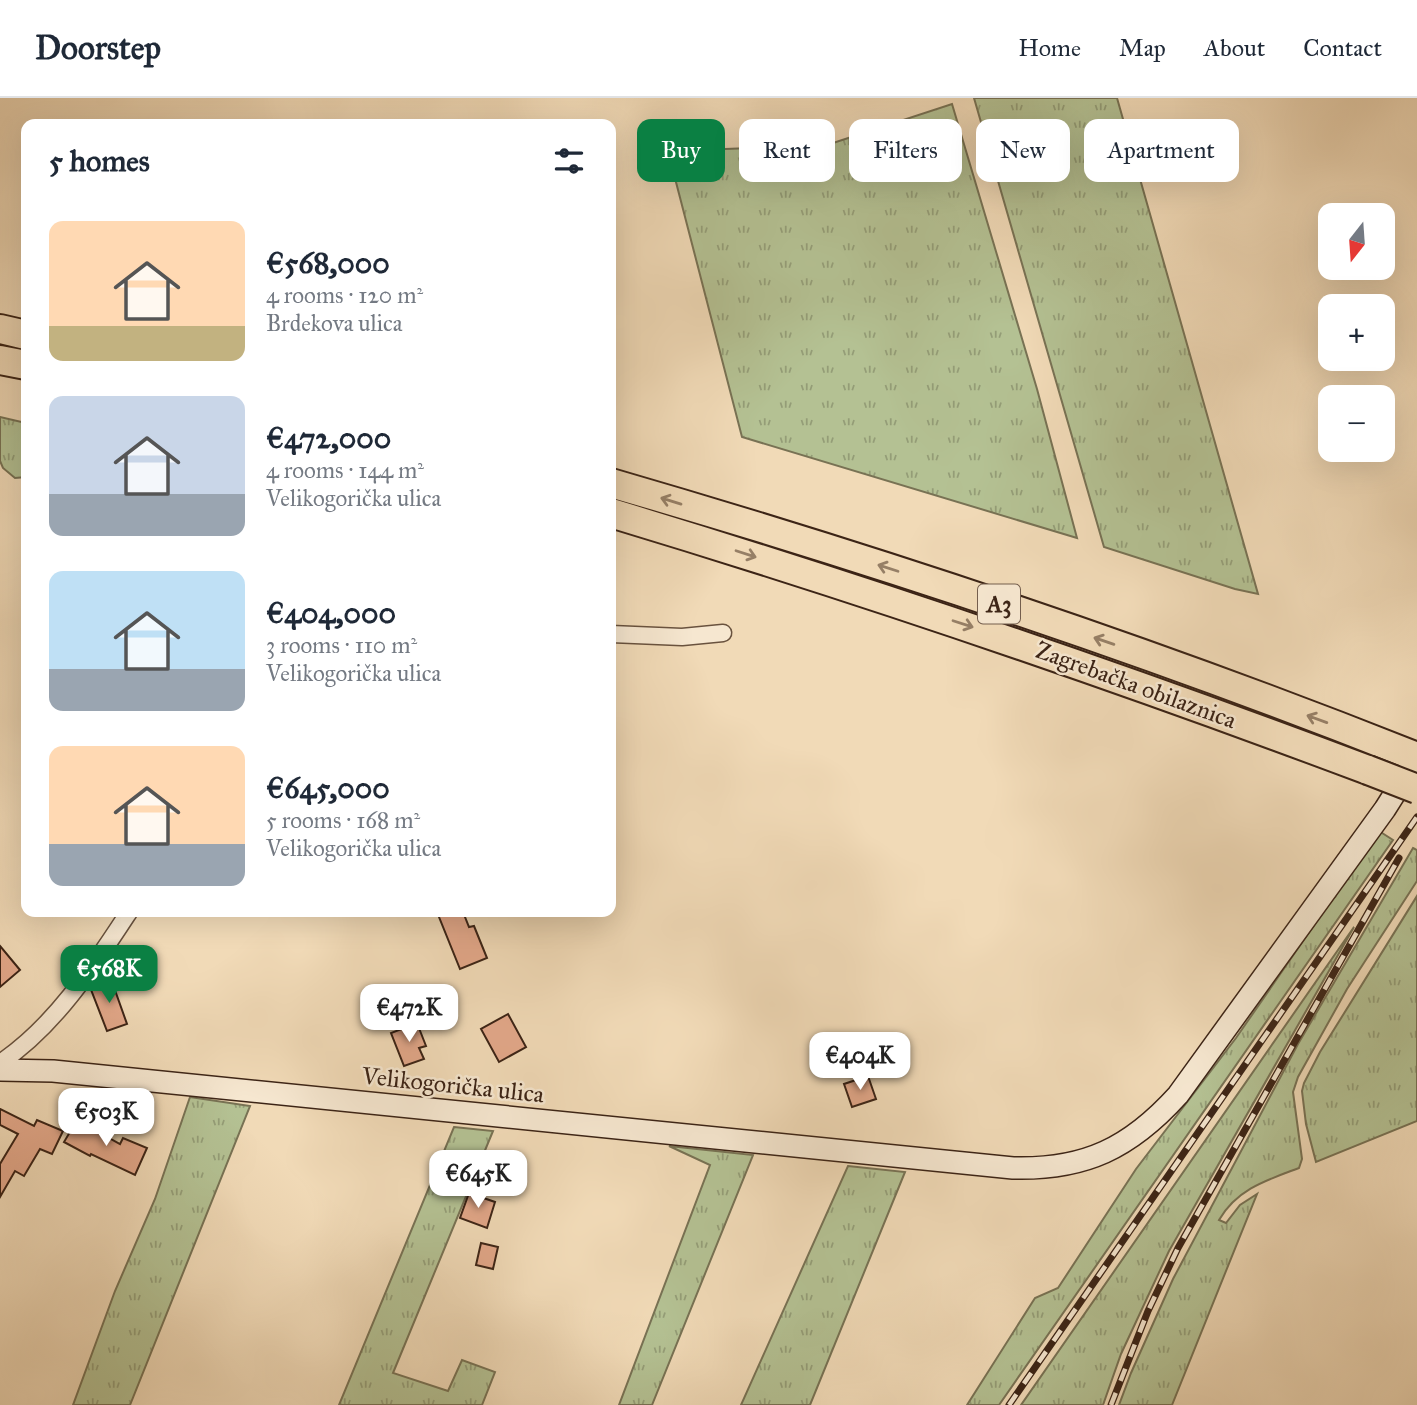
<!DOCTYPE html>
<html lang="en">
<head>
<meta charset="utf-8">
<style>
	:root { --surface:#fff; --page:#f6f6f7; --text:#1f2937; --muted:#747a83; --line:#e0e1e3; --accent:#0b8043 }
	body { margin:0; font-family:"IM FELL Great Primer",serif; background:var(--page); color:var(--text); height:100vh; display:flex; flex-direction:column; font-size:26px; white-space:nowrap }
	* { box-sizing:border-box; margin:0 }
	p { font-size:23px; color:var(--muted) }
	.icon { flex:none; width:38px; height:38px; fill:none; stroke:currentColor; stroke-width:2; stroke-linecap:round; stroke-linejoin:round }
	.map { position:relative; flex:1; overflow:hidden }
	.drawer { position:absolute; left:21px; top:21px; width:595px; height:798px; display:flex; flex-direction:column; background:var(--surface); border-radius:14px; box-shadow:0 7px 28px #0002 }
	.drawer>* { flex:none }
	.banner { position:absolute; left:637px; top:21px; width:665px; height:63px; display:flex; gap:14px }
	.needle { width:46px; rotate:197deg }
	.controls { position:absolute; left:1318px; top:105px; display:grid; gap:14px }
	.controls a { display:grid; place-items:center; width:77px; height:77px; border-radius:14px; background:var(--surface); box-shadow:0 7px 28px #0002; font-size:35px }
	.price { position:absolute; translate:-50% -60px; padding:0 16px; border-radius:14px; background:#fff; color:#222; font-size:23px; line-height:46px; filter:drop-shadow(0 2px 4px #0008) }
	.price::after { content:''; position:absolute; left:50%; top:42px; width:21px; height:16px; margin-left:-10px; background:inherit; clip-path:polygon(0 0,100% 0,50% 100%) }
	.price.selected { background:var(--accent); color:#fff }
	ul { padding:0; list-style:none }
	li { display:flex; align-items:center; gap:21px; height:175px; padding:0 28px }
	li span { display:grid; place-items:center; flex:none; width:196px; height:140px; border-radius:14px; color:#555 }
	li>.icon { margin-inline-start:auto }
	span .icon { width:84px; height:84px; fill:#fffc; stroke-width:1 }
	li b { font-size:30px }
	h2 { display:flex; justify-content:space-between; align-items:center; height:84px; padding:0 28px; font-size:30px }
	.chip { padding:0 24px; border-radius:14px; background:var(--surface); box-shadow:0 7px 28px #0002; font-size:24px; line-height:63px }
	.chip.selected { background:var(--accent); color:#fff }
	header { display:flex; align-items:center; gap:42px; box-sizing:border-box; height:98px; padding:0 35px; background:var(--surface); border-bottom:2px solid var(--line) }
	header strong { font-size:33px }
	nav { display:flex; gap:38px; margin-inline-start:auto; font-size:24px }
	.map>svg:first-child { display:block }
	.grass { fill:url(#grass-tufts); stroke:#787254; stroke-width:2 }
	.building { fill:#e3a88a; stroke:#3c2416; stroke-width:2 }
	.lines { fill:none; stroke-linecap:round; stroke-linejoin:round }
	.street-casing { stroke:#69523e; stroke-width:19 }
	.secondary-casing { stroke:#3c2416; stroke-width:24 }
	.highway-casing { stroke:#3c2416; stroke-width:32 }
	.street { stroke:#f6e7d0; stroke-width:16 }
	.secondary { stroke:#f6e7d0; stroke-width:21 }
	.highway { stroke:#f1dab7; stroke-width:28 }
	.rail-casing { stroke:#3c2416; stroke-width:7 }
	.rail { stroke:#f6e7d0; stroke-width:4.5; stroke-dasharray:13; stroke-linecap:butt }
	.highway-bridge-casing { stroke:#3c2416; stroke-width:32; stroke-linecap:butt }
	.highway-bridge { stroke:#f1dab7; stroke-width:28 }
	.oneway { stroke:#967f66 }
	.labels { text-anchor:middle; stroke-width:5; stroke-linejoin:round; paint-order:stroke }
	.shield { fill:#f6e7d0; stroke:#745e4e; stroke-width:2 }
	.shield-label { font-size:23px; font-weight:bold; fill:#3c2416 }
	.street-label { font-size:24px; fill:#3c2416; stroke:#f6e7d0 }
</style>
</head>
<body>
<header>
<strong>Doorstep</strong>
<nav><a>Home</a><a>Map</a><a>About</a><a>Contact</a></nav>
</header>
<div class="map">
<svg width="1417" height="1307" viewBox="0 0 1417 1307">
	<defs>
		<pattern id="grass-tufts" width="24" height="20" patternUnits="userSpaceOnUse" patternTransform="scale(1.75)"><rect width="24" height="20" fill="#b4c193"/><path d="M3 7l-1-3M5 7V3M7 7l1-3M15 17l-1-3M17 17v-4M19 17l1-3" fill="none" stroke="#949d77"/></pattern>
	</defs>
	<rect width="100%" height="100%" fill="#f1dab7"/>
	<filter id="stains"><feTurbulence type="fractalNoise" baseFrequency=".00286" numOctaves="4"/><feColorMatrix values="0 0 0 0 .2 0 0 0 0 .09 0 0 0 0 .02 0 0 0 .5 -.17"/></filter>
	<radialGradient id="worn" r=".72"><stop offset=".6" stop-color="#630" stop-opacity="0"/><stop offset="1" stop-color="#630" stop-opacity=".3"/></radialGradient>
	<g class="grass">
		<polygon points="974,0 1117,0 1258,496 1235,491 1104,449"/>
		<polygon points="952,6 1037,291 1077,440 742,339 669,57 725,51 827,47"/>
		<polygon points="0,319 26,325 26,379 15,380 3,370 0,363"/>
		<polygon points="1379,733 1393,742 999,1307 967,1307 1035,1200 1058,1190 1136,1071 1236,940"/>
		<path d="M1413 750 1417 752V783L1347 891 1298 979 1293 994 1302 1061 1299 1070C1267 1082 1237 1091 1219 1122L1226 1125 1240 1107 1257 1096 1172 1307H1119L1131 1275 1173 1181 1298 946Z"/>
		<polygon points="1417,798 1417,1023 1316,1064 1306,1026 1302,993 1304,985 1320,954"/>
		<polygon points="1354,829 1169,1153 1121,1256 1103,1307 1021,1307"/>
		<polygon points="190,999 250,1008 130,1307 73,1307 115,1193 155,1101"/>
		<polygon points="454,1029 493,1033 393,1275 448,1293 462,1262 495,1274 482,1307 339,1307"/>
		<polygon points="669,1048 753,1057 652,1307 619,1307 710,1067"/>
		<polygon points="848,1068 905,1074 810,1307 741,1307"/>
	</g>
	<g class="building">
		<polygon points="437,814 463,814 469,829 474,828 487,860 460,871"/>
		<polygon points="0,848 20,872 0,889"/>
		<polygon points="111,881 127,926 107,933 90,889"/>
		<polygon points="508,916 526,949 499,964 481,931"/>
		<polygon points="417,925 426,948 419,950 424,961 404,968 391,935"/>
		<polygon points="868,978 876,1001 852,1009 844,986"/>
		<polygon points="0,1011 34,1028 37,1022 63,1033 52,1056 40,1051 24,1078 15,1073 0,1099 0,1066 18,1036 0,1027"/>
		<polygon points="77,1022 120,1046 123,1040 147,1050 135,1077 91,1056 90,1058 64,1044"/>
		<polygon points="469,1095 495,1104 487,1130 460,1120"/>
		<polygon points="481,1145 498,1149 493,1171 476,1167"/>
	</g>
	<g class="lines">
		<g class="street-casing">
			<g id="street">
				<polyline points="611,536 682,539 723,535"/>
				<path d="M0 965C55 928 93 869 129 814"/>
			</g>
		</g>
		<g class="secondary-casing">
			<path id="secondary" d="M0 972 53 973 1013 1070C1085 1072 1130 1050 1178 997L1385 711 1409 673"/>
		</g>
		<g class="highway-casing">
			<g id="highway">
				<polyline points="0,231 26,237"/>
				<polyline points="0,262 26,267"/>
				<path d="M611 385C883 464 1153 554 1417 659"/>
				<path d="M611 415C866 492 1118 578 1368 672"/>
			</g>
		</g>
		<use href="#street" class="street"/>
		<use href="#secondary" class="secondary"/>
		<use href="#highway" class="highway"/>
		<g class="rail-casing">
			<g id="rail">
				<polyline points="1009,1307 1417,719"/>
				<polyline points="1111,1307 1148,1213 1178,1150 1399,760"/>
			</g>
		</g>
		<use href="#rail" class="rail"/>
		<g class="highway-bridge-casing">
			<polyline id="highway-bridge" points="1368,672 1417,691"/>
		</g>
		<use href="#highway-bridge" class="highway-bridge"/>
	</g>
	<defs><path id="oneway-shaft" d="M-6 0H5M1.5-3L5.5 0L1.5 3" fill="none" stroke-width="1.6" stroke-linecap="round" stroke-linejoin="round" transform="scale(1.75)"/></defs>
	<g class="oneway">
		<use href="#oneway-shaft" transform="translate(671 403) rotate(-163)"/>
		<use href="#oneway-shaft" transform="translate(746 456) rotate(18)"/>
		<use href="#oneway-shaft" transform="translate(888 470) rotate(-162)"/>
		<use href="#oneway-shaft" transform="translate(963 526) rotate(18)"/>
		<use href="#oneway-shaft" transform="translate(1104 543) rotate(-161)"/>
		<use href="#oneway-shaft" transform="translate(1317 621) rotate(-160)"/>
	</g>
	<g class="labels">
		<rect class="shield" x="978" y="486.5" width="42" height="39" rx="5"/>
		<g class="shield-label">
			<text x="999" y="514">A3</text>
		</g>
		<g class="street-label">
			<text transform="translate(1136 587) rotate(20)" y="8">Zagrebačka obilaznica</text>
			<text transform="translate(453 987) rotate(6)" y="8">Velikogorička ulica</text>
		</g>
	</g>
	<rect width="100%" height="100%" filter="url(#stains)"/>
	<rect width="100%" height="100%" fill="url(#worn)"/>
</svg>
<div class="controls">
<a><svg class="needle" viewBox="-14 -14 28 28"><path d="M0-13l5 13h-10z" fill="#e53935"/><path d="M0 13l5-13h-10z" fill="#747a83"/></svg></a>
<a>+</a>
<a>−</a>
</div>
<b class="price selected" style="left:109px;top:907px">€568K</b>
<b class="price" style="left:409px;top:946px">€472K</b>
<b class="price" style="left:860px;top:994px">€404K</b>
<b class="price" style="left:106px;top:1050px">€503K</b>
<b class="price" style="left:478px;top:1112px">€645K</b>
<div class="banner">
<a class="chip selected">Buy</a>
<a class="chip">Rent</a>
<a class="chip">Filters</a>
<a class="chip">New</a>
<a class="chip">Apartment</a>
</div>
<section class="drawer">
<h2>5 homes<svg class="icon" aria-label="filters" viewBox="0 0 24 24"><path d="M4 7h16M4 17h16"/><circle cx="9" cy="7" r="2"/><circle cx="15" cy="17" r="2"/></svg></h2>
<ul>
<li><span style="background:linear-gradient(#ffd9b3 75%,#c2b280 0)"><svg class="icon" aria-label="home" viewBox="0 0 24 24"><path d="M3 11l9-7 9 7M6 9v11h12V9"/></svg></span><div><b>€568,000</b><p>4 rooms · 120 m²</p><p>Brdekova ulica</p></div></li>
<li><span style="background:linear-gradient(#c9d6e8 70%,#9aa5b1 0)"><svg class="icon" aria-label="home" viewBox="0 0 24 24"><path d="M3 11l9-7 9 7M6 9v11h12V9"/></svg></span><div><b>€472,000</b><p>4 rooms · 144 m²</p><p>Velikogorička ulica</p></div></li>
<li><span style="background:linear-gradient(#bfe0f5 70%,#9aa5b1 0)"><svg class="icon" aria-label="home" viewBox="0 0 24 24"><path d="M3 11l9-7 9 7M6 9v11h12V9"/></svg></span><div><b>€404,000</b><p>3 rooms · 110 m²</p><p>Velikogorička ulica</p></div></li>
<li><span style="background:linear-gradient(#ffd9b3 70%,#9aa5b1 0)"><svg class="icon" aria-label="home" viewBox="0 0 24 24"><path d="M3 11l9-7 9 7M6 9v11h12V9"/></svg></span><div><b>€645,000</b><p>5 rooms · 168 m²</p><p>Velikogorička ulica</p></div></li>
</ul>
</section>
</div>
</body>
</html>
